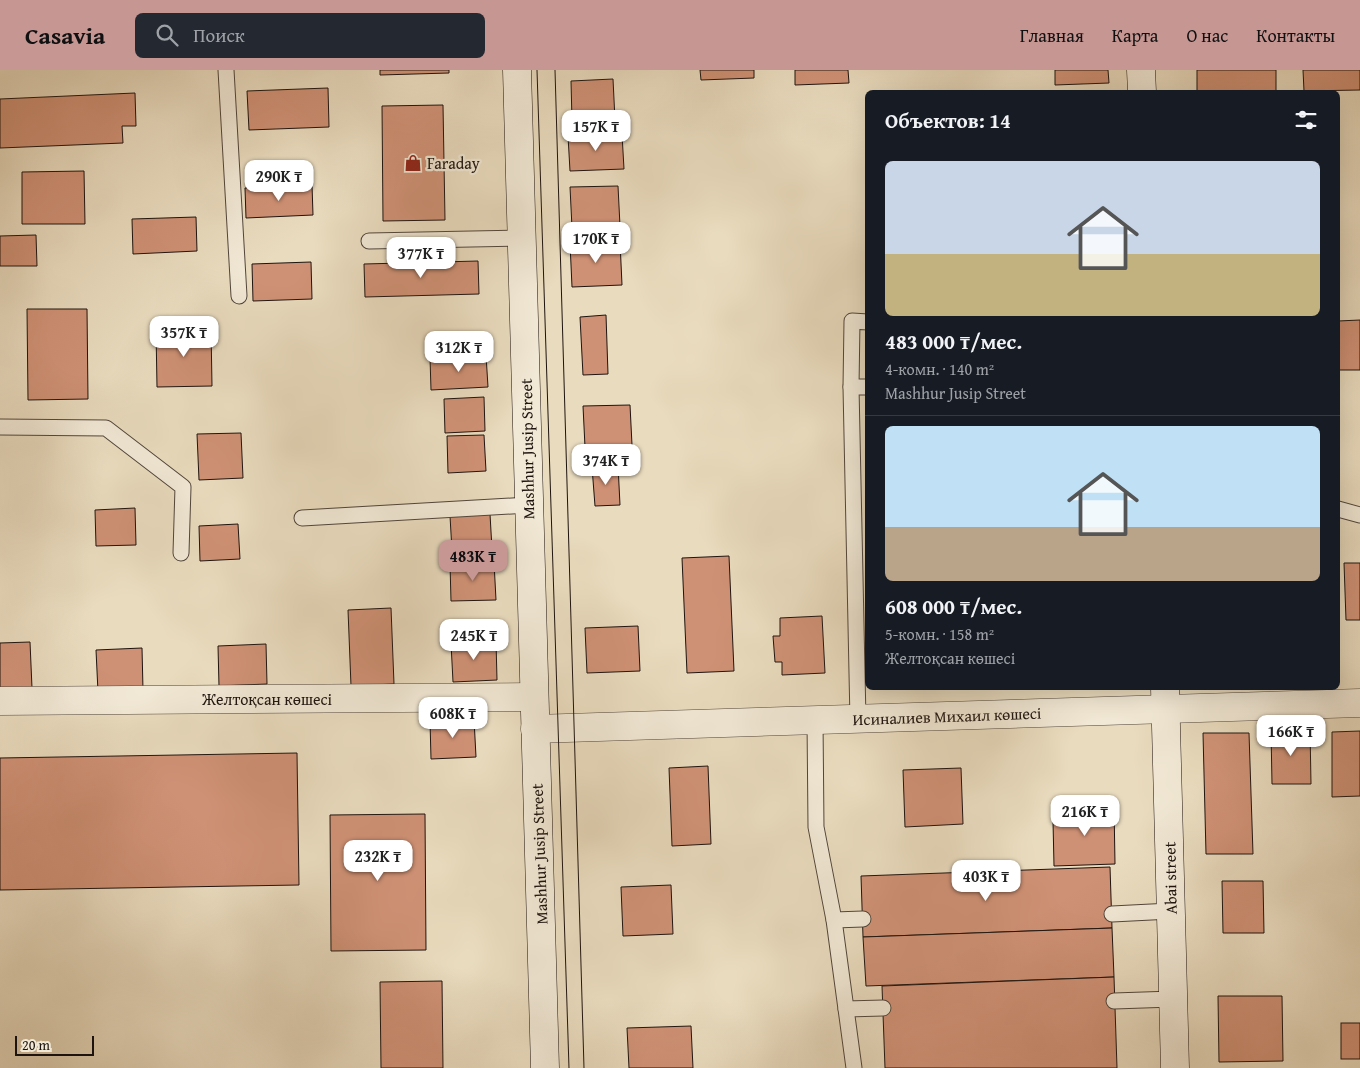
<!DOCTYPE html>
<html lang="ru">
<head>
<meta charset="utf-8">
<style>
	:root { --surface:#171b24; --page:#242831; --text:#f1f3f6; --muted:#9ea1a6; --line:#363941; --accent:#c59692 }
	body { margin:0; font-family:"Gentium Book Plus",serif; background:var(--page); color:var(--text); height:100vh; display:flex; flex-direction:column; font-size:19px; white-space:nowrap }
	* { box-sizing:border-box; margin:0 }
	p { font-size:16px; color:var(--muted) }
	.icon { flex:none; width:28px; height:28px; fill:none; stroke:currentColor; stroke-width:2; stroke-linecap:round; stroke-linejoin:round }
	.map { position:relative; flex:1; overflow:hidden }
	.drawer { position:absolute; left:865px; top:20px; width:475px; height:600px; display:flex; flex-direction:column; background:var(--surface); border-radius:8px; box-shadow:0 5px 20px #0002 }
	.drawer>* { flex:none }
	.scale { position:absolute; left:15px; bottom:12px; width:79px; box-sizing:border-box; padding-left:5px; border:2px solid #1e140f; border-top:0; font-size:14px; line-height:18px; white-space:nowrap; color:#1e140f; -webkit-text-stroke:4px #f1e8d5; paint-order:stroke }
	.price { position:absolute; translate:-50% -42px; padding:0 11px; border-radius:10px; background:#fff; color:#222; font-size:16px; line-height:32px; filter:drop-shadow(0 1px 2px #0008) }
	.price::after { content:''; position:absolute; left:50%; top:30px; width:15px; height:11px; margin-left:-8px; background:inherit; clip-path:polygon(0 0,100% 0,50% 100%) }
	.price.active { background:var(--accent); color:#111 }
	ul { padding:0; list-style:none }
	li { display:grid; align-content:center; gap:10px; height:265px; padding:0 20px }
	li+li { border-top:1px solid var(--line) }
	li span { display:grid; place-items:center; height:155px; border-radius:8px; color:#555 }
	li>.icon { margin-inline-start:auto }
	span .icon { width:90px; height:90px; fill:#fffc; stroke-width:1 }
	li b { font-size:21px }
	h2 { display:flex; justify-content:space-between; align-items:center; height:60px; padding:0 20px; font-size:21px }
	header { display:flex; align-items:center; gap:30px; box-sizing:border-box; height:70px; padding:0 25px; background:var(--accent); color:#111 }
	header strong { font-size:24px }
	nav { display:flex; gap:28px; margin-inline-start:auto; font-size:18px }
	.search { width:350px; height:45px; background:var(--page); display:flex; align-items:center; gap:12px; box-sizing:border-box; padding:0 18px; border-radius:8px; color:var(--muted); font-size:19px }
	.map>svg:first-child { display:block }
	.building { fill:#cf9175; stroke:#1e140f }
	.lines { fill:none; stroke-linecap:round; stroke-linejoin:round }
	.lane-casing { stroke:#51463b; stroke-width:17 }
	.street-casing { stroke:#51463b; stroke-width:29 }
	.secondary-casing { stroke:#1e140f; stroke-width:29 }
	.lane { stroke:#f1e8d5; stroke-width:15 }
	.street { stroke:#f1e8d5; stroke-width:28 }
	.secondary { stroke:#f1e8d5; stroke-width:28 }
	.tram { stroke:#1e140f; stroke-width:1 }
	.labels { text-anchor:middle; stroke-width:4.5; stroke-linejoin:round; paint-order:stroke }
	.poi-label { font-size:16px; fill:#1e140f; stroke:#f1e8d5; text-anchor:start }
	.street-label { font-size:16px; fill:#1e140f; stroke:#f1e8d5 }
</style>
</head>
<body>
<header>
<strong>Casavia</strong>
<div class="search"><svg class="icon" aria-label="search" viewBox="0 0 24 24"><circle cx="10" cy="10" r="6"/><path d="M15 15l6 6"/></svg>Поиск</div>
<nav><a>Главная</a><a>Карта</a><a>О нас</a><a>Контакты</a></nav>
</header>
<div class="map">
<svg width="1360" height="998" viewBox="0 0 1360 998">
	<rect width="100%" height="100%" fill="#e9dbbe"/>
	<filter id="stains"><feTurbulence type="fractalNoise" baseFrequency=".004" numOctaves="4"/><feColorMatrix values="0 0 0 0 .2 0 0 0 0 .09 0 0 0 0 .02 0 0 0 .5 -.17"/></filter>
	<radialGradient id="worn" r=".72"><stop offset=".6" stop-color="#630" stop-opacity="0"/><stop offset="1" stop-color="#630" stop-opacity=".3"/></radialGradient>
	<g class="building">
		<polygon points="380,0 449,0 449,3 380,5"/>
		<polygon points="700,0 754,0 754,8 701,10"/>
		<polygon points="795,0 848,0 849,13 795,15"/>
		<polygon points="1055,0 1108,0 1109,13 1055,15"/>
		<rect x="1197" y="0" width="79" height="22"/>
		<polygon points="1303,0 1360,0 1360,20 1304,21"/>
		<polygon points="613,9 615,50 572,51 571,11"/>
		<polygon points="328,18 329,57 249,60 247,21"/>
		<polygon points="135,23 136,56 122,56 123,73 0,78 0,29"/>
		<polygon points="443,35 445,150 383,151 382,36"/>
		<polygon points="622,64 624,99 570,101 568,66"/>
		<polygon points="84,101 85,154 22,154 22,102"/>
		<polygon points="312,115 313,145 246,148 245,118"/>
		<polygon points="618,116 620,156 572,158 570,117"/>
		<polygon points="196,147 197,181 133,184 132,149"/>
		<polygon points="36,165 37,196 0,196 0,166"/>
		<polygon points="620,171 622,215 572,217 570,173"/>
		<polygon points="478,191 479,224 365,227 364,194"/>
		<polygon points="311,192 312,229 253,231 252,194"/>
		<polygon points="27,239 87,239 88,329 28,330"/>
		<polygon points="606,245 608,304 583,305 580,247"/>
		<polygon points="1360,250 1360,300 1338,300 1338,251"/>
		<polygon points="211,259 212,316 157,317 156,260"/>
		<polygon points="486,285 488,317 431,320 430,288"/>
		<polygon points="484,327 485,361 445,363 444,329"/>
		<polygon points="630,335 632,375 585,377 583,336"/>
		<polygon points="241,363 243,408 199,410 197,364"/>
		<polygon points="484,365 486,401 448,403 447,366"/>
		<polygon points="618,395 620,435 595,436 592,397"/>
		<polygon points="135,438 136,475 96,476 95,440"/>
		<polygon points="490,444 492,479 452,481 450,446"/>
		<polygon points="238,454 240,489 200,491 199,456"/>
		<polygon points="729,486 734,601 687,603 682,488"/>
		<polygon points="494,492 496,530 451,531 450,494"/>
		<polygon points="1344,493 1360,493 1360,550 1346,550"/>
		<polygon points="391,538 394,614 351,616 348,540"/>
		<polygon points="822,546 825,603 782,605 782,592 775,592 773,566 780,566 780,548"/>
		<polygon points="638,556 640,601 587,603 585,558"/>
		<polygon points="496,571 497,610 453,612 451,573"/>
		<polygon points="30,572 32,618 0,619 0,573"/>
		<polygon points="266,574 267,614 219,616 218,576"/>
		<polygon points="142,578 143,620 98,622 96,580"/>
		<polygon points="474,649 476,687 431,689 430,651"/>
		<polygon points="1310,659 1311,714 1272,714 1271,660"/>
		<polygon points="1360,661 1360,726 1332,727 1332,662"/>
		<polygon points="1203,663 1249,663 1253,784 1206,784"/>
		<polygon points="297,683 299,815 0,820 0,688"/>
		<polygon points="708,696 711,774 672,776 669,698"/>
		<polygon points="961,698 963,754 905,757 903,700"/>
		<polygon points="1114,736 1115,794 1054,796 1053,751 1062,751 1062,738"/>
		<polygon points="425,744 426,880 331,881 330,745"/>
		<polygon points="1110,797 1112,858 863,867 861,806"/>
		<polygon points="1222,811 1263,811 1264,863 1223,863"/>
		<polygon points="671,815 673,864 623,866 621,817"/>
		<polygon points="1112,858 1114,907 866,916 863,867"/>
		<polygon points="1114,907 1117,998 885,998 882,916"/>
		<polygon points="442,911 443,998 381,998 380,912"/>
		<polygon points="1218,926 1282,926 1283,991 1219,992"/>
		<rect x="1341" y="953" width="19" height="36"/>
		<polygon points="691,956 693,998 629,998 627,958"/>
	</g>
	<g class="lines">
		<g class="lane-casing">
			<g id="lane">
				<polyline points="226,0 239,226"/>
				<polyline points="369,171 521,168"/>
				<polyline points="851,317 852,251 868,252"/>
				<polyline points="0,357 106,358 183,417 181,483"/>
				<polyline points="1338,439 1360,445"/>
				<polyline points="302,448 528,435"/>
				<polyline points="815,650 816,757 834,850 854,998"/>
				<polyline points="858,650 851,317 868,317"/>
				<polyline points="1112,844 1171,841"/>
				<polyline points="834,850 863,849"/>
				<polyline points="1114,931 1173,929"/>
				<polyline points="846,939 883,938"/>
			</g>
		</g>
		<g class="street-casing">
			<g id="street">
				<polyline points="0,631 534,627"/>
				<polyline points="535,659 1360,633"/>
			</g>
		</g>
		<g class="secondary-casing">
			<g id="secondary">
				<polyline points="517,0 545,998"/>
				<polyline points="1141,0 1142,22"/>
				<polyline points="1165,618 1175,998"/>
			</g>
		</g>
		<use href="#lane" class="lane"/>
		<use href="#street" class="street"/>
		<use href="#secondary" class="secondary"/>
		<g class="tram">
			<polyline points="537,0 569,998"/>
			<polyline points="555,0 584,998"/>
		</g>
	</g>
	<defs>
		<g id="shop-bare" transform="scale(1.35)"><path d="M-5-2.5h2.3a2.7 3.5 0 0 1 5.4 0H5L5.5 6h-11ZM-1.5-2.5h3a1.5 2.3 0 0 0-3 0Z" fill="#8f2418" stroke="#f1e8d5" stroke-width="2.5" paint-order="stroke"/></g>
	</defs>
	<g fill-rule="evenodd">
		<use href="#shop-bare" x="413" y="93"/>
	</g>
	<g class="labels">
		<g class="poi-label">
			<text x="427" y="99">Faraday</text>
		</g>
		<g class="street-label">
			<text transform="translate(527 379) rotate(-91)" y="6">Mashhur Jusip Street</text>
			<text x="267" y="635">Желтоқсан көшесі</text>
			<text transform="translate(947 646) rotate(-2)" y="6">Исиналиев Михаил көшесі</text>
			<text transform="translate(539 784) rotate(-92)" y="6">Mashhur Jusip Street</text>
			<text transform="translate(1170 808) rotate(-91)" y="6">Abai street</text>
		</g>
	</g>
	<rect width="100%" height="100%" filter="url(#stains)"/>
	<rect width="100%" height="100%" fill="url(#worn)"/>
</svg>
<div class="scale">20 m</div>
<b class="price" style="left:596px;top:82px">157K ₸</b>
<b class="price" style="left:279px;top:132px">290K ₸</b>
<b class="price" style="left:596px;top:194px">170K ₸</b>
<b class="price" style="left:421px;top:209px">377K ₸</b>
<b class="price" style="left:184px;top:288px">357K ₸</b>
<b class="price" style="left:459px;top:303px">312K ₸</b>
<b class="price" style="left:606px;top:416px">374K ₸</b>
<b class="price active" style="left:473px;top:512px">483K ₸</b>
<b class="price" style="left:474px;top:591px">245K ₸</b>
<b class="price" style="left:453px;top:669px">608K ₸</b>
<b class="price" style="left:1291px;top:687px">166K ₸</b>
<b class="price" style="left:1085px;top:767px">216K ₸</b>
<b class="price" style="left:378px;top:812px">232K ₸</b>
<b class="price" style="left:986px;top:832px">403K ₸</b>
<section class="drawer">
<h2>Объектов: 14<svg class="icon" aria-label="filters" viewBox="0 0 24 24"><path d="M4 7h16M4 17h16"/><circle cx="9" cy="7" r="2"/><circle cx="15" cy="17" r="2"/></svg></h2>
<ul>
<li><span style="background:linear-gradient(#c9d6e8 60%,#c2b280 0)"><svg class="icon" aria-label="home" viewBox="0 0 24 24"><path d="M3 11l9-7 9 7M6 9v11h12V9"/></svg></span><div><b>483 000 ₸/мес.</b><p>4-комн. · 140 m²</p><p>Mashhur Jusip Street</p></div></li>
<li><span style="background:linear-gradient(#bfe0f5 65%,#b9a48a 0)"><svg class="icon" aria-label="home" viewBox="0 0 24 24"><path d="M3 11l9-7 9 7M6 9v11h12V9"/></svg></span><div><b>608 000 ₸/мес.</b><p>5-комн. · 158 m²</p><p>Желтоқсан көшесі</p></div></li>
</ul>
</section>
</div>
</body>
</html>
